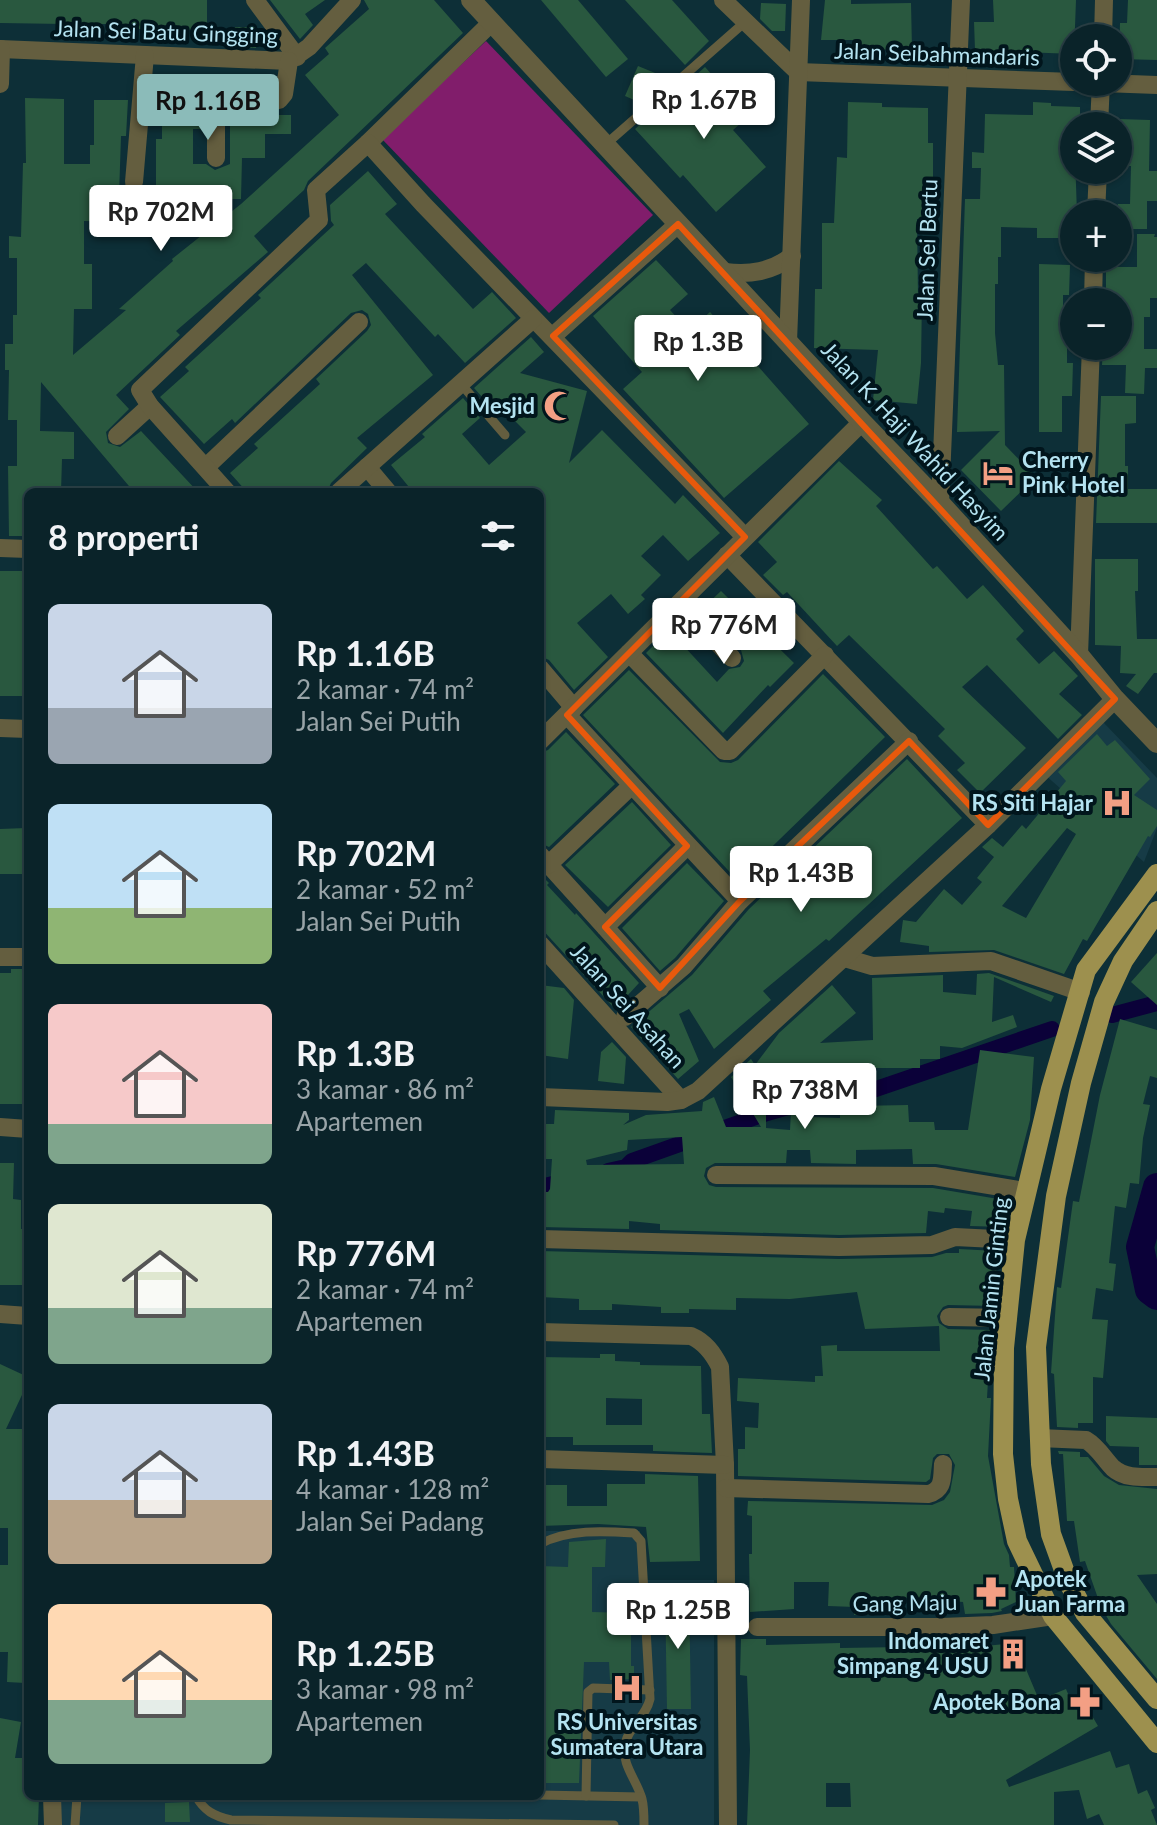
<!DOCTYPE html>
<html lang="id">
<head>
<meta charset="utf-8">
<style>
	:root { --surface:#0a2329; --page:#132b31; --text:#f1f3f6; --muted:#99a4a8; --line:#2a4046; --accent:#8bbbb9 }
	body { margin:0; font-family:Lato,sans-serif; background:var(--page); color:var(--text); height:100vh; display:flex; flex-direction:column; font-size:30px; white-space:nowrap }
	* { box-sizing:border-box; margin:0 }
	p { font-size:26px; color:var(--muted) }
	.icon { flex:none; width:44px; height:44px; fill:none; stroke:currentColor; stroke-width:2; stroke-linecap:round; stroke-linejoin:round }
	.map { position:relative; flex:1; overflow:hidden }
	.drawer { position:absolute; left:24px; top:488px; width:520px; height:1312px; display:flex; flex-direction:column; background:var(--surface); border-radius:12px; box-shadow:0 2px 6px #0004,0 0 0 2px var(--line) }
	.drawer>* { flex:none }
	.controls { position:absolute; left:1060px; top:24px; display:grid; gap:16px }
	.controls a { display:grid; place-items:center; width:72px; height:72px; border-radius:50%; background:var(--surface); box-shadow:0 2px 6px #0004,0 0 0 2px var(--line); font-size:40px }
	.price { position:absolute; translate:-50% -68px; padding:0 18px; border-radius:8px; background:#fff; color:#222; font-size:26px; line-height:52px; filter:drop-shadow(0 2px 4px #0008) }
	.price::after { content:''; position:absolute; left:50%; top:48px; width:24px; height:18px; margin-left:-12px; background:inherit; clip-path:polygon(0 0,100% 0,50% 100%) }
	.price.on { background:var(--accent); color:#111 }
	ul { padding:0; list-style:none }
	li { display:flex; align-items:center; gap:24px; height:200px; padding:0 24px }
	li span { display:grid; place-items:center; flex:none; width:224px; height:160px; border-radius:12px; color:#555 }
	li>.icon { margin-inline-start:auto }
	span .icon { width:96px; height:96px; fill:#fffc; stroke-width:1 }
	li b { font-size:34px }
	h2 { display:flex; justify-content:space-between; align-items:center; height:96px; padding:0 24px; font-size:34px }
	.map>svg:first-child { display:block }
	.built { fill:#163b46 }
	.green { fill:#811d6b }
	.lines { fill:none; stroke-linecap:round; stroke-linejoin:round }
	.canal { stroke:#0b0139; stroke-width:16 }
	.river { stroke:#0b0139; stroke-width:28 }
	.building { fill:#29583f; fill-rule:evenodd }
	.service { stroke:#645e3f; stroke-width:9 }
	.minor { stroke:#645e3f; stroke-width:18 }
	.tertiary { stroke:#645e3f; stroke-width:20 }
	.primary { stroke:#9d904e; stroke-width:20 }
	.marked { fill:none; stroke:#e8590c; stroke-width:6; stroke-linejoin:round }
	.labels { text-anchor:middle; stroke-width:8; stroke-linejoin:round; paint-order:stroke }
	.street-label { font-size:22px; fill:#b4e3f1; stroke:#01151c }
	.poi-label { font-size:22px; font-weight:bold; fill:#b4e3f1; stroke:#01151c; text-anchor:end }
</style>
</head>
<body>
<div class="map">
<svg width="1157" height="1825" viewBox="0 0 1157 1825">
	<rect width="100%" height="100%" fill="#0d2f37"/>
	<g class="built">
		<polygon points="1103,722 1157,778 1157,828 1144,862 1044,774"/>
		<polygon points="540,1531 640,1531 641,1580 714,1580 714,1825 61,1825 61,1796 540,1796"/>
	</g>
	<polygon class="green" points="486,41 653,215 549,313 382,139"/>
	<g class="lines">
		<g class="canal">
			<polyline points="1112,1015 1157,1003"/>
			<polyline points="608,1171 626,1167 632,1161 767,1113 823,1097 876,1089 1052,1029"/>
			<polyline points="540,1187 570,1180"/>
		</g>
		<polyline class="river" points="1157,1187 1140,1247 1149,1290 1157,1296"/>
	</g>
	<g class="building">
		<polygon points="0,0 207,0 207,30 135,29 135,24 84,24 83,33 63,32 64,24 0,23"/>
		<polygon points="270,0 325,0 305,14 313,25 300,39"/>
		<polygon points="364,0 434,0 463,33 308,181 304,190 254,236 268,252 176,331 180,335 116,395 129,409 106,432 108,443 120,447 141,431 198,492 134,492 41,382 40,431 74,432 74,459 62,459 61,492 28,492 28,536 9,536 8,466 17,466 17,420 8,420 9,370 5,370 5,344 13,344 13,315 17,315 17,258 9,258 9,236 21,237 23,163 26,163 25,98 64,99 64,164 90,164 90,145 94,145 94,100 128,100 126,136 121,136 119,196 130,197 130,222 84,221 84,264 92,264 92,309 74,309 73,355 126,310 119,309 173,261 172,259 241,204 339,115 305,75 329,54 325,48 369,9"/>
		<polygon points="541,0 578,0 628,59 606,77"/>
		<polygon points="625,0 672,0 709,41 685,65"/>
		<polygon points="825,0 851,0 851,4 911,3 912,49 859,50 859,40 821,40"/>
		<polygon points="993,0 1076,0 1074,54 975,50 974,22 994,22"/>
		<polygon points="1128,0 1157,0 1157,60 1119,59 1120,23 1127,23"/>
		<polygon points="761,3 786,4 785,31 772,31 760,19"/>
		<polygon points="235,27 257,27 256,48 234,47"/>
		<polygon points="638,66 660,75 652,94 641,103 625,96"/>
		<polygon points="705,67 749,116 733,130 766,167 716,212 683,175 680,178 635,129 684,85 716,99 695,76"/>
		<polygon points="182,81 220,81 220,92 202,102 202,129 193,129 193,164 206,164 215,170 230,164 230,115 265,113 265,115 291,115 291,134 265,134 265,158 242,158 241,199 229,199 229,186 193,185 193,192 156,192 156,139 162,139 162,102 182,102"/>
		<polygon points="848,102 882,103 882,107 928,108 928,143 933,143 933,196 927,196 926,219 917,219 918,296 922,297 921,363 917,404 873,400 878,350 814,348 815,289 822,289 822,223 834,223 837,157 847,158"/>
		<polygon points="1033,102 1051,103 1051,106 1080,107 1080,126 1074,126 1077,214 1074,214 1074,238 1037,238 1037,228 1001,227 1001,257 998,257 998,284 995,284 995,333 998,365 1004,365 1005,445 1036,477 1001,511 961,470 1000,431 957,432 965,199 980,199 981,168 972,168 972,152 984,153 985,114 1033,115"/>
		<polygon points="1118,119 1150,120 1149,171 1157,171 1157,201 1147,201 1147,229 1118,229 1118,204 1130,204 1131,166 1118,166"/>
		<polygon points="368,171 397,204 385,214 473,309 492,292 516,318 465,363 438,334 435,337 366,263 352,275 433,375 357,438 367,448 331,483 327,492 247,492 230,473 258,448 254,444 320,384 316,379 367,331 371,325 368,314 362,310 351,313 235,423 232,419 204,444 160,397 189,371 185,367 261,298 258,295 334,225 331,221 330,205"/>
		<polygon points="1137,234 1155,234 1154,237 1157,237 1157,298 1150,298 1150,317 1144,317 1144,349 1157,349 1157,368 1145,368 1144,394 1125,393 1126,365 1102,365 1103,346 1118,346 1118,293 1106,293 1106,267 1137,267"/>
		<polygon points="656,260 688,294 670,310 689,331 710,312 809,424 724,498 623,389 642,372 593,316"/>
		<polygon points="1039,264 1070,265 1069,295 1063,295 1063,331 1067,331 1067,363 1073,363 1072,396 1062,396 1062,432 1039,432"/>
		<polygon points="531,337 544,352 520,373 587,391 569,463 602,430 675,504 683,495 720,533 688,561 663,535 641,556 661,575 641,595 645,599 628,614 611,594 577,623 608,657 574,690 549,660 540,656 540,492 413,492 391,465 425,437 422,434 463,398 480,418 462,434 489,465 526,432 497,403 492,408 474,388"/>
		<polygon points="1101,396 1136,396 1136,423 1125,424 1125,466 1128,466 1128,489 1157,489 1157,523 1096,523"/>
		<polygon points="839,461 882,500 876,506 933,569 937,566 967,599 983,585 1024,631 1016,639 1039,664 1054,651 1078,676 1059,694 1082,715 1058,739 987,665 962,687 1026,748 980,793 957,770 965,763 938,736 945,729 849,635 837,646 787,592 783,595 763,575 777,562 758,542"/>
		<polygon points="1095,559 1138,559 1138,591 1135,591 1137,639 1157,639 1157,673 1154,673 1138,694 1126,686 1136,674 1120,673 1121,646 1095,645"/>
		<polygon points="0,571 28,571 28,621 22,621 24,696 0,696"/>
		<polygon points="721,591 794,663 770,687 768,685 723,733 646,653 669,630 717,682 729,669 740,667 744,661 741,650 702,609"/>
		<polygon points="629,670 720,762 731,763 738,760 823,674 885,737 741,877 744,881 741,884 583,715"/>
		<polygon points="566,732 615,784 549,847 540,843 540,753 548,750"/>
		<path d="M1097 734 1107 746 1115 740 1150 779 1134 795 1157 810V826L1150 837 1148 836 1087 941 1083 939 1064 974 994 950 929 952V946L900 942 903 920 916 922 944 889 962 905 982 882 977 878 994 857 982 847 992 838 1003 847 1022 825 1026 829 1066 781 1058 772ZM1067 828 1076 834 1026 918 1002 906Z"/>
		<polygon points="907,759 962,818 829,941 826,939 763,991 771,1000 714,1049 689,1009 679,1014 699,1061 678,1079 631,1027 692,975 749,909"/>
		<polygon points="632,802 671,845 608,907 565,865"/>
		<polygon points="26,828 27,874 0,874 0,829"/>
		<polygon points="687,863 724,901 675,958 660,971 622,928"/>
		<polygon points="540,874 549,883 547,885 575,915 576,913 639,983 615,1009 540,927"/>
		<polygon points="1157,953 1157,1005 1131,982"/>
		<polygon points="11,969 28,969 28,1104 0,1104 0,973 11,973"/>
		<path d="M989 973 1054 996 1051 1002 994 977 992 1022 1013 1015 1017 1027 962 1048 940 1046V1059H920V1068H852V1071L753 1078V1096H766V1128L790 1130 791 1111 810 1112V1117L840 1118V1096H858L857 1106 908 1105 909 1122H934L935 1130H968L980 1050 1034 1057 1030 1120 1015 1177 936 1164H913L912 1149 856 1150V1164L811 1163 810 1150H787L786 1163H715L706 1168 704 1176 709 1185 716 1187 933 1188 1010 1201 1005 1227 970 1226 972 1211 945 1208 944 1213 928 1211 926 1233 839 1235 660 1230V1224L629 1221V1229L540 1227V1192H548L550 1189 552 1159H540V1124H554L555 1110 629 1113V1120L623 1125 646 1115 702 1111 703 1102 714 1097 726 1127H761L731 1077 751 1059 755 1065 779 1033 832 985 856 1013 820 1043 873 1040 872 978 943 975V992L976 995 977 974ZM682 1137 684 1164 587 1165 586 1160 627 1150 628 1140Z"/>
		<polygon points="540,985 564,988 574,1000 568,1059 540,1055"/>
		<polygon points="1120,1019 1157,1030 1157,1078 1150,1076 1143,1104 1150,1105 1143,1138 1139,1184 1130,1183 1126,1208 1115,1206 1109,1263 1116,1264 1113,1291 1096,1288 1092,1319 1108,1320 1103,1378 1093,1377 1093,1423 1078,1423 1078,1428 1057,1427 1054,1374 1051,1373 1057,1287 1061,1288 1073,1201 1079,1202 1100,1095"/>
		<polygon points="612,1042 626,1057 624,1084 598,1081 601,1052"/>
		<polygon points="0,1163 14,1163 13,1199 21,1200 21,1229 28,1229 28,1285 0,1285"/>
		<polygon points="959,1249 997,1251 995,1306 948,1305 943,1307 937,1316 939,1323 948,1329 991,1330 987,1398 991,1398 988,1456 1004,1544 1009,1555 1010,1567 1014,1567 1016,1602 1001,1609 1002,1611 992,1613 965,1614 963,1602 898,1597 897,1615 854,1615 855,1607 828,1606 829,1582 794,1582 794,1609 750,1612 749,1554 752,1554 752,1516 747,1515 748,1501 932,1505 944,1500 950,1492 955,1465 949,1454 937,1454 933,1458 930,1479 926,1482 738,1476 738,1449 745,1449 745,1427 758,1428 759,1403 737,1401 738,1378 815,1382 815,1376 823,1376 821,1346 837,1345 837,1351 940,1351 939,1326 865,1329 857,1292 790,1299 736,1298 736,1310 689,1309 689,1313 661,1313 661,1307 612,1304 612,1310 579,1310 579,1299 540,1297 540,1251 839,1259 932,1257 946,1253 959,1253"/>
		<path d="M600 1354H615V1361L640 1362V1365L701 1366 702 1414H710L712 1453 653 1451V1445H573V1437H540V1357L600 1358ZM606 1398 642 1399V1425H606Z"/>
		<polygon points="0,1364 28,1377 28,1382 6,1429 24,1429 24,1565 28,1565 28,1622 23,1622 25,1683 7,1682 8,1652 0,1652 0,1565 8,1565 8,1528 0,1528"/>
		<polygon points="1106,1416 1157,1418 1157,1465 1139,1465 1139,1447 1110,1446 1106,1441"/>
		<polygon points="1058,1451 1080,1452 1080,1457 1088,1457 1104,1476 1119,1485 1157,1489 1157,1574 1137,1575 1157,1604 1157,1679 1111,1624 1101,1607 1085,1561 1080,1562 1074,1521 1067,1521 1063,1454 1059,1454"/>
		<polygon points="645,1474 698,1476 700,1561 650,1562 646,1527 598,1524 540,1526 540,1485 567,1485 567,1506 607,1506 607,1484 645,1484"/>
		<polygon points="606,1539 605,1567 592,1567 592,1612 631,1613 631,1666 634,1666 634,1679 610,1680 609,1662 584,1662 579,1783 540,1783 540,1566 568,1567 569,1542"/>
		<polygon points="689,1592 691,1709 667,1709 665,1593"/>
		<path d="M741 1639H766V1645L840 1643V1648L903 1647V1641L919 1640V1645L943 1640 945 1650 1015 1643 1039 1700 1066 1689 1071 1701 1087 1691 1096 1704 1088 1709 1098 1726 1006 1780 1009 1787 1110 1751 1116 1768 1129 1764 1138 1794 1147 1790 1155 1808 1151 1810 1157 1825H1104L1099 1814 1087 1819 1079 1790 1054 1792V1825H747L750 1750 747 1676 740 1675ZM826 1783H850L851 1807H826Z"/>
		<polygon points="0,1718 21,1722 15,1758 25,1758 24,1779 28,1779 28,1796 39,1796 38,1825 0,1825"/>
		<polygon points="189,1802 190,1822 165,1822 165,1803"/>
	</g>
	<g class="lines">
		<g class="service">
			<polyline points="605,145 745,22"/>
			<polyline points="461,384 505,435"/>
			<path d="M540 1544C568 1529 603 1531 634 1533L641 1541 650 1699C646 1717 629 1726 625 1744 621 1765 637 1780 642 1799 644 1807 644 1816 644 1825"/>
			<polyline points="540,1795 641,1797"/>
			<path d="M196 1796C204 1811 214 1816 231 1820L614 1825"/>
			<polyline points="586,1796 588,1692 593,1688 650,1690"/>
			<polyline points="75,1825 77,1796"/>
		</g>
		<g class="minor">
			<polyline points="255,0 297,57"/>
			<polyline points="723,0 798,72 1074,82"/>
			<polyline points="1103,38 1104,0"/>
			<polyline points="0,49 289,61 309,47 352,0"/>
			<polyline points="1076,82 1157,85"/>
			<polyline points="0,84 1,49"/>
			<polyline points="1099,126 1101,82"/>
			<polyline points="368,143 492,22"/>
			<polyline points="216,158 216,108 224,103 279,100 284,94 289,61"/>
			<polyline points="134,182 145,55"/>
			<polyline points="1096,214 1098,170"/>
			<path d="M725 272C750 275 771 272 792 256"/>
			<polyline points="1093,302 1094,258"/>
			<polyline points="553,336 678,224"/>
			<polyline points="788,342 801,0"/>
			<polyline points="117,436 150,406"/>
			<polyline points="206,467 359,322"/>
			<polyline points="367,467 388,492"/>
			<polyline points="227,492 150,406 140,390 319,220 316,190 368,143 423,204 745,537"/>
			<polyline points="339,492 533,319"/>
			<polyline points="940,503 961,0"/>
			<polyline points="0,548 28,549"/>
			<polyline points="727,555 988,825"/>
			<polyline points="680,603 732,658"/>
			<polyline points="629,653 724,751 730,751 825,655"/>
			<polyline points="1079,655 1091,346"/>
			<polyline points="540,668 574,708"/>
			<polyline points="567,715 740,901"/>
			<polyline points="0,728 28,729"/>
			<polyline points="540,741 862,422"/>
			<polyline points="540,855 660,988"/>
			<polyline points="548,865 631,786"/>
			<polyline points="605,927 687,846"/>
			<polyline points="540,944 681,1100"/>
			<polyline points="0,957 28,957"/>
			<polyline points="845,958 872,966 991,961 1081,992"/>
			<polyline points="625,1017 684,966 740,901 909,741"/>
			<polyline points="540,1097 667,1102 681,1100 698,1091 988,825 1115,699"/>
			<polyline points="0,1127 28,1129"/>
			<polyline points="716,1175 934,1176 1025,1191"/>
			<polyline points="540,1239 839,1247 932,1245 955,1237 1015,1240"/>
			<polyline points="0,1314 28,1316"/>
			<polyline points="949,1317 1008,1318"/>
			<path d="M540 1332 691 1336C705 1342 713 1353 720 1367L725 1465 728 1825"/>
			<path d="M1039 1438 1086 1440C1098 1447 1104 1459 1113 1468 1125 1479 1143 1477 1157 1477"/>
			<polyline points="540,1459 725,1465"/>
			<path d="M726 1488 928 1494C944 1490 942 1478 943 1464"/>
			<polyline points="757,1627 942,1627 993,1625 1053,1616"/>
			<polyline points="52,1796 53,1825"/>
		</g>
		<polyline class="tertiary" points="471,0 862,422 940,503 1079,655 1115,699 1157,743"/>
		<g class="primary">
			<polyline points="1157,874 1086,970 1051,1089 1015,1240 1004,1348 1003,1454 1008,1499 1017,1541 1053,1616 1157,1743"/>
			<polyline points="1157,911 1123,961 1104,1002 1081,1083 1056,1196 1036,1347 1041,1464 1051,1534 1068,1581 1085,1613 1157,1699"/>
		</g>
	</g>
	<path class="marked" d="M678 224 1115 699 988 825 909 741 740 901 660 988 605 927 687 846 567 715 745 537 553 336Z"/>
	<defs>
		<g id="mosque-bare" transform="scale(2.4)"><path d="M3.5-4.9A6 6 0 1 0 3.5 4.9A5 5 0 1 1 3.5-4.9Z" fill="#f39f84" stroke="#01151c" stroke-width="2.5" paint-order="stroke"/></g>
		<g id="hotel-bare" transform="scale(2.4)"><path d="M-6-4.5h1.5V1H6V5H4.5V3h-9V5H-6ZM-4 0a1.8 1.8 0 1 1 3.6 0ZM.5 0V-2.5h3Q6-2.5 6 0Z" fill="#f39f84" stroke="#01151c" stroke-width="2.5" paint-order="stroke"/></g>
		<g id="hospital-bare" transform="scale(2.4)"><path d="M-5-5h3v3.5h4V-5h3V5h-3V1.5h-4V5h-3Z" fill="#f39f84" stroke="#01151c" stroke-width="2.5" paint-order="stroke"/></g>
		<g id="pharmacy-bare" transform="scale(2.4)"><path d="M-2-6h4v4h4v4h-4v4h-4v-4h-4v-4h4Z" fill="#f39f84" stroke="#01151c" stroke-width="2.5" paint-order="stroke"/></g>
		<g id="building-bare" transform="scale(2.4)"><path d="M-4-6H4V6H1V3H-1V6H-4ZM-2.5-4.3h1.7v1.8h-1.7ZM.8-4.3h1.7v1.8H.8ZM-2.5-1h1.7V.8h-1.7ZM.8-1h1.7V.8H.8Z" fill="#f39f84" stroke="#01151c" stroke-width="2.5" paint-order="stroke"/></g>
	</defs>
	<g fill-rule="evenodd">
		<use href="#mosque-bare" x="559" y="406"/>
		<use href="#hotel-bare" x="998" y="473"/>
		<use href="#hospital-bare" x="1117" y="803"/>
		<use href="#pharmacy-bare" x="991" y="1592"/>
		<use href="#building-bare" x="1013" y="1654"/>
		<use href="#hospital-bare" x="627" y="1688"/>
		<use href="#pharmacy-bare" x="1085" y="1702"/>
	</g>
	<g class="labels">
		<g class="street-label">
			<text transform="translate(166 32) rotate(2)" y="8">Jalan Sei Batu Gingging</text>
			<text transform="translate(937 54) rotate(2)" y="8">Jalan Seibahmandaris</text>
			<text transform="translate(927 250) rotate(-88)" y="8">Jalan Sei Bertu</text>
			<text transform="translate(915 441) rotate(47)" y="8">Jalan K. Haji Wahid Hasyim</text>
			<text transform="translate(628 1006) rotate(48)" y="8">Jalan Sei Asahan</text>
			<text transform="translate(991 1289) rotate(-84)" y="8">Jalan Jamin Ginting</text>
			<text transform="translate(905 1603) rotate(-1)" y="8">Gang Maju</text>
		</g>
		<g class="poi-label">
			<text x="535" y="414">Mesjid</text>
			<text x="1022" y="468" text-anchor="start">Cherry<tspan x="1022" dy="25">Pink Hotel</tspan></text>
			<text x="1093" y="811">RS Siti Hajar</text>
			<text x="1015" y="1587" text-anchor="start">Apotek<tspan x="1015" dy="25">Juan Farma</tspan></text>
			<text x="989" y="1649">Indomaret<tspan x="989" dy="25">Simpang 4 USU</tspan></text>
			<text x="1061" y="1710">Apotek Bona</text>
			<text x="627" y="1730" text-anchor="middle">RS Universitas<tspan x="627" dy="25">Sumatera Utara</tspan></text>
		</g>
	</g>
</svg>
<div class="controls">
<a><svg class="icon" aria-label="locate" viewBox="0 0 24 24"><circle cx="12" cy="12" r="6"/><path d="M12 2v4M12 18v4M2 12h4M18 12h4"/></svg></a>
<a><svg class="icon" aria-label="layers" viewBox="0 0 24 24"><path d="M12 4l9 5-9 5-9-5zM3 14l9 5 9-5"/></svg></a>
<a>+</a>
<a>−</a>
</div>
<b class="price" style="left:704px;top:141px">Rp 1.67B</b>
<b class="price on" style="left:208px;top:142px">Rp 1.16B</b>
<b class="price" style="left:161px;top:253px">Rp 702M</b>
<b class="price" style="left:698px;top:383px">Rp 1.3B</b>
<b class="price" style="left:724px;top:666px">Rp 776M</b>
<b class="price" style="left:801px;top:914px">Rp 1.43B</b>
<b class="price" style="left:805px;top:1131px">Rp 738M</b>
<b class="price" style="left:678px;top:1651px">Rp 1.25B</b>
<section class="drawer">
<h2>8 properti<svg class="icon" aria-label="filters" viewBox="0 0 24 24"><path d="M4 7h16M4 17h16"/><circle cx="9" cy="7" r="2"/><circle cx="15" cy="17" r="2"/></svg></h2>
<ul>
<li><span style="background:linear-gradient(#c9d6e8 65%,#9aa5b1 0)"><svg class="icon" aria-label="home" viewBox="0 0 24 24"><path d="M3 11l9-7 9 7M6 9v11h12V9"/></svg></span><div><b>Rp 1.16B</b><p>2 kamar · 74 m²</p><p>Jalan Sei Putih</p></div></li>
<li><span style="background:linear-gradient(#bfe0f5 65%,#8fb573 0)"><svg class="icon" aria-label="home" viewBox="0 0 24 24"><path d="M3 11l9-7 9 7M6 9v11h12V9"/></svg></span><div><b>Rp 702M</b><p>2 kamar · 52 m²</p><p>Jalan Sei Putih</p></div></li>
<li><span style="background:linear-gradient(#f6c9c9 75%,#7fa58c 0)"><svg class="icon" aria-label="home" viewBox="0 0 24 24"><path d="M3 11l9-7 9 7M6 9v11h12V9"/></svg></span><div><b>Rp 1.3B</b><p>3 kamar · 86 m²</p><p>Apartemen</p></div></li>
<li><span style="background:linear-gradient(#dfe7d0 65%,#7fa58c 0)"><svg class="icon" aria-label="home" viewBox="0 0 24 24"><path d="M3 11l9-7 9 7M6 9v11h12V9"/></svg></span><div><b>Rp 776M</b><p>2 kamar · 74 m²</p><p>Apartemen</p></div></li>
<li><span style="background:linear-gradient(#c9d6e8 60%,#b9a48a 0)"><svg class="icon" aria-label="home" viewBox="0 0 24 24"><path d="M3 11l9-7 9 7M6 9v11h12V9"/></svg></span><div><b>Rp 1.43B</b><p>4 kamar · 128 m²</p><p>Jalan Sei Padang</p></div></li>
<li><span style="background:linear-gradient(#ffd9b3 60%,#7fa58c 0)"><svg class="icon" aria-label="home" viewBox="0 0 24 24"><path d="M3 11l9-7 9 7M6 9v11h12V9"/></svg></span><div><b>Rp 1.25B</b><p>3 kamar · 98 m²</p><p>Apartemen</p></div></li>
</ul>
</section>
</div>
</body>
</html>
